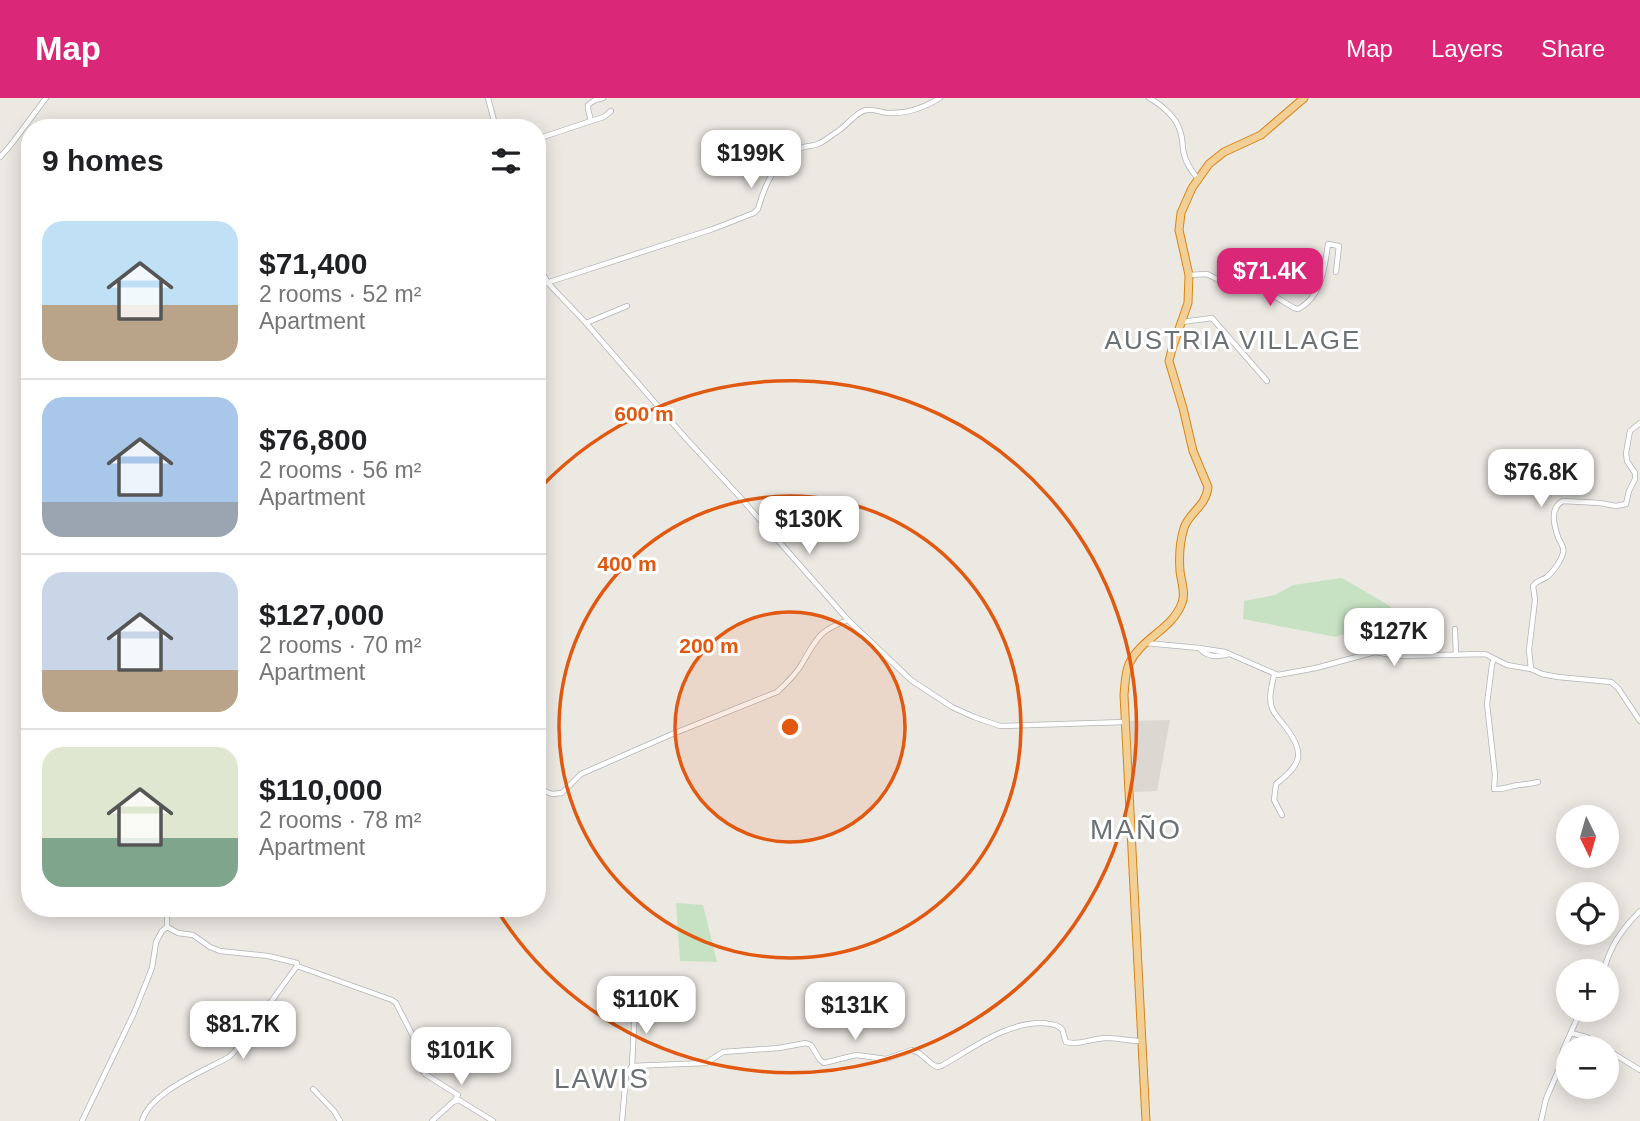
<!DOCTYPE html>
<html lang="en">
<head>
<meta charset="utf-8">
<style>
	:root { --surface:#fff; --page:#f2f2f2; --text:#202124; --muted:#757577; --line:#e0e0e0; --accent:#db2777 }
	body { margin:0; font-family:Arial,sans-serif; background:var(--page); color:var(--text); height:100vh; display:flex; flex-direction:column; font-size:26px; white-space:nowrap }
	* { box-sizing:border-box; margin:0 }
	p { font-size:23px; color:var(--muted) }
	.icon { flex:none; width:38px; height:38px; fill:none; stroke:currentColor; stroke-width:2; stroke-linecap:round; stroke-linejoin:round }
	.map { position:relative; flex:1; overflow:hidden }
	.sheet { position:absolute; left:21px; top:21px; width:525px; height:798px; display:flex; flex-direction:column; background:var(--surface); border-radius:28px; box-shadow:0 4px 18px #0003 }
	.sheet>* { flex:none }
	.needle { width:46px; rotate:175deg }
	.controls { position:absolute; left:1556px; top:707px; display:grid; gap:14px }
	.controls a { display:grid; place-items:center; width:63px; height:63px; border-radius:50%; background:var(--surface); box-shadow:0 4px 18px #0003; font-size:35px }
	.price { position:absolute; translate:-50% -60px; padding:0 16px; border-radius:14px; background:#fff; color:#222; font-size:23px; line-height:46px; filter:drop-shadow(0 2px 4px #0008) }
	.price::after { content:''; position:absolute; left:50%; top:42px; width:21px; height:16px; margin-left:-10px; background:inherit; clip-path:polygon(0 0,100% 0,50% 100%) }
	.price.selected { background:var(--accent); color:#fff }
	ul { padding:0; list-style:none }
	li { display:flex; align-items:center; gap:21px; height:175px; padding:0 21px }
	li+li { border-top:2px solid var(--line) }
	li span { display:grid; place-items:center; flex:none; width:196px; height:140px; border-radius:21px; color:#555 }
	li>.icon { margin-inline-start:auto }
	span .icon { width:84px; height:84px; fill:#fffc; stroke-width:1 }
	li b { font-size:30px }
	h2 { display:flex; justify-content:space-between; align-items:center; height:84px; padding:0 21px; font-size:30px }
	header { display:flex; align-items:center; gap:42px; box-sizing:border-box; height:98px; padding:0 35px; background:var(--accent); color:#fff }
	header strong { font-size:33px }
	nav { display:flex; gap:38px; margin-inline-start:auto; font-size:24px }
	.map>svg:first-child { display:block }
	.education { fill:#dcd8d1 }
	.green { fill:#c6e2c2 }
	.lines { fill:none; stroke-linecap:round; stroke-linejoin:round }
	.minor-casing { stroke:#b0b4b7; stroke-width:6 }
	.highway-casing { stroke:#d98416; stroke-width:9 }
	.minor { stroke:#fff; stroke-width:4.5 }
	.highway { stroke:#f2cf94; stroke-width:7 }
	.ring { fill:none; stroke:#e15910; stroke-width:3.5 }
	.labels { text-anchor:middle; stroke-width:6; stroke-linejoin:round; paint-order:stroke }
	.neighbourhood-label { font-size:26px; letter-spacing:2px; fill:#6c7174; stroke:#fff }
	.quarter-label { font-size:28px; letter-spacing:2px; fill:#6c7174; stroke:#fff }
	.centre { fill:#e15910; stroke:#fff; stroke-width:3.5 }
	.ring-label { font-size:21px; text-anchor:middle; font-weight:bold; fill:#e15910; stroke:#fff; stroke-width:6; stroke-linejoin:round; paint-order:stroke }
</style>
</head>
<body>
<header>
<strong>Map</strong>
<nav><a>Map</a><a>Layers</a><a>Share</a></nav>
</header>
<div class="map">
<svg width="1640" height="1023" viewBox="0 0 1640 1023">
	<rect width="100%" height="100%" fill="#ece9e3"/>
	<polygon class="education" points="1170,622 1157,693 1134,694 1130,623"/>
	<g class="green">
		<path d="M1342 480 1390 508 1401 529 1409 536 1396 553 1380 551 1362 546C1357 534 1346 534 1336 539L1243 521 1244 503 1275 497 1293 487Z"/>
		<polygon points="676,805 703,807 717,864 680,863"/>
	</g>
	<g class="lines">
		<g class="minor-casing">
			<g id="minor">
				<polyline points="488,0 496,30"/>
				<path d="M1149 0C1161 6 1177 20 1180 33 1183 40 1182 49 1184 56 1186 66 1192 73 1198 81"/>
				<polyline points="591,23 604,19 611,13"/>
				<polyline points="537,41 591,23 588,11 588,7 595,2 603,0"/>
				<polyline points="0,59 10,48 46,0"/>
				<polyline points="537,167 549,186 586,225 682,336 739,398 848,522 911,582 952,609 974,619 1000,628 1125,624"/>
				<path d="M1189 177 1207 176 1225 185 1234 182 1271 196 1294 210 1298 211C1321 200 1325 169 1328 146L1339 148 1336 174"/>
				<path d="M537 188 713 131 754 115 758 111C765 86 775 63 799 51 806 47 813 49 820 45 826 42 832 37 838 33 847 28 857 12 868 12 875 11 882 15 889 15 907 16 925 9 940 0"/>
				<polyline points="1182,224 1212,220 1267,283"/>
				<polyline points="586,225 627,208"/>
				<polyline points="1455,531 1456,557"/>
				<polyline points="1146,545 1199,550 1225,554 1278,577 1316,570 1375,554 1398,558 1485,556 1507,567 1531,571 1542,576 1558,579 1611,584 1618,590 1640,623"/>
				<path d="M1199 550C1208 560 1217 559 1229 556"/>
				<path d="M1494 561 1492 566 1487 606 1495 677 1494 691C1506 692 1508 688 1519 687 1526 686 1531 686 1538 684"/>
				<path d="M1531 571 1529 552 1535 502 1533 488C1537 482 1541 483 1547 479 1553 474 1561 463 1563 455 1565 448 1560 445 1558 439 1554 427 1549 410 1563 403L1600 405 1616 408 1626 406 1629 393 1635 381V375L1627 363 1626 355 1630 333 1640 325"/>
				<path d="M1274 577C1272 588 1268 599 1272 610 1274 616 1280 622 1284 627 1306 655 1302 666 1276 686L1274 702 1282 717"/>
				<polyline points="537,644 537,658"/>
				<path d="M537 690 552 696 562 695 581 676 670 637 777 594C787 585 797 575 803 564 809 554 814 543 823 535 830 529 840 525 848 522"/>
				<path d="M297 868 392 902 396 905 417 946C421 956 417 967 425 976L458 997 455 1002"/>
				<path d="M1603 873C1606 868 1606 863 1609 857 1615 841 1628 825 1640 813"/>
				<polyline points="1571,935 1586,939 1606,950"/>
				<polyline points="1606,951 1640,972"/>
				<polyline points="632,968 635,907"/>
				<polyline points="313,991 334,1013 340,1023"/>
				<polyline points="82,1023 134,915 152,870 156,844 162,833 167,829 167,810"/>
				<path d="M142 1023C150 994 204 973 229 959L235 953 297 868V865L268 858 220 853 210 849 193 837 178 835 167 829"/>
				<polyline points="432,1023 453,1004 459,1002 493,1023"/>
				<path d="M622 1023 626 977 632 968 706 965 723 954 779 950 806 945 811 947 820 962 824 965 856 957 886 961 912 952 919 955 932 966 937 969 941 968C972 951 1006 924 1043 925 1050 926 1059 926 1063 933 1063 934 1065 942 1066 944 1079 948 1092 940 1106 940 1118 940 1129 943 1141 943"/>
				<polyline points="1541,1023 1546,1001 1559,971 1563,952 1581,912"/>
			</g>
		</g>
		<g class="highway-casing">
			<path id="highway" d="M1146 1023 1124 597C1125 587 1125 575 1129 566 1141 540 1172 532 1182 505 1186 495 1181 483 1180 473 1179 460 1180 443 1184 430 1189 414 1206 409 1208 389L1193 353 1183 310 1169 263 1172 251 1188 205 1189 177 1179 132 1181 115 1192 90 1209 66 1224 54 1261 37 1304 0"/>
		</g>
		<use href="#minor" class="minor"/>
		<use href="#highway" class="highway"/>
	</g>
	<circle cx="790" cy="629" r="115" fill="#e15910" fill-opacity=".12"/>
	<g class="ring">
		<circle cx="790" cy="629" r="115"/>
		<circle cx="790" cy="629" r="231"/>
		<path d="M539 391A346 346 0 1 1 497 812"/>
	</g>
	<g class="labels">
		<g class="neighbourhood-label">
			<text x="1233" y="251">AUSTRIA VILLAGE</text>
		</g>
		<g class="quarter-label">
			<text x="1136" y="741">MAÑO</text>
			<text x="602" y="990">LAWIS</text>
		</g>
	</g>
	<circle cx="790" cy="629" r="10" class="centre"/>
	<g class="ring-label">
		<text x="644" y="323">600 m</text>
		<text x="627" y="473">400 m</text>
		<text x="709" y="555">200 m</text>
	</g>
</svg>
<div class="controls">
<a><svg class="needle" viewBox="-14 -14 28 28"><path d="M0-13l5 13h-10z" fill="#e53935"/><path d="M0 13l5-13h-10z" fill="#757577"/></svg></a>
<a><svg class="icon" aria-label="locate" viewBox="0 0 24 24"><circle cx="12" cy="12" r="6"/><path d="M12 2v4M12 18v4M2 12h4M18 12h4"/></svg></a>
<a>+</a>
<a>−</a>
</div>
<b class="price" style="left:751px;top:92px">$199K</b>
<b class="price selected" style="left:1270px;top:210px">$71.4K</b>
<b class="price" style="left:1541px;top:411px">$76.8K</b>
<b class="price" style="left:809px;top:458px">$130K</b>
<b class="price" style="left:1394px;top:570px">$127K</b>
<b class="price" style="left:646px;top:938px">$110K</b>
<b class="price" style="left:855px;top:944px">$131K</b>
<b class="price" style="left:243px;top:963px">$81.7K</b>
<b class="price" style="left:461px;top:989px">$101K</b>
<section class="sheet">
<h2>9 homes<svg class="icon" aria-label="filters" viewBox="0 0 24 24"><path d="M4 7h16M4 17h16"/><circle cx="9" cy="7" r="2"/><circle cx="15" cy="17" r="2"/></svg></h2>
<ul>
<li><span style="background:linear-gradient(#bfe0f5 60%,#b9a48a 0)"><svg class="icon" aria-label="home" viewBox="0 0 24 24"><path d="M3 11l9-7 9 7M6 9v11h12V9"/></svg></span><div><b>$71,400</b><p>2 rooms · 52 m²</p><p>Apartment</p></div></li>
<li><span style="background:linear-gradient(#a9c7e8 75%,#9aa5b1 0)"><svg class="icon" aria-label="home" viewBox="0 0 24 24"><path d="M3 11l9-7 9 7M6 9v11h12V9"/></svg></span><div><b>$76,800</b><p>2 rooms · 56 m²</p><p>Apartment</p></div></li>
<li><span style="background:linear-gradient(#c9d6e8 70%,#b9a48a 0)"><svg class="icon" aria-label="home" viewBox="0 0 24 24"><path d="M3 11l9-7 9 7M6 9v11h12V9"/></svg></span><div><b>$127,000</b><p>2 rooms · 70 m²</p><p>Apartment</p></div></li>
<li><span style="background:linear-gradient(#dfe7d0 65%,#7fa58c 0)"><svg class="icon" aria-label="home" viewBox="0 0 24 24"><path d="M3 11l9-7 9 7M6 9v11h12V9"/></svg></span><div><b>$110,000</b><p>2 rooms · 78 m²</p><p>Apartment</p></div></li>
</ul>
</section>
</div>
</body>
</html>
